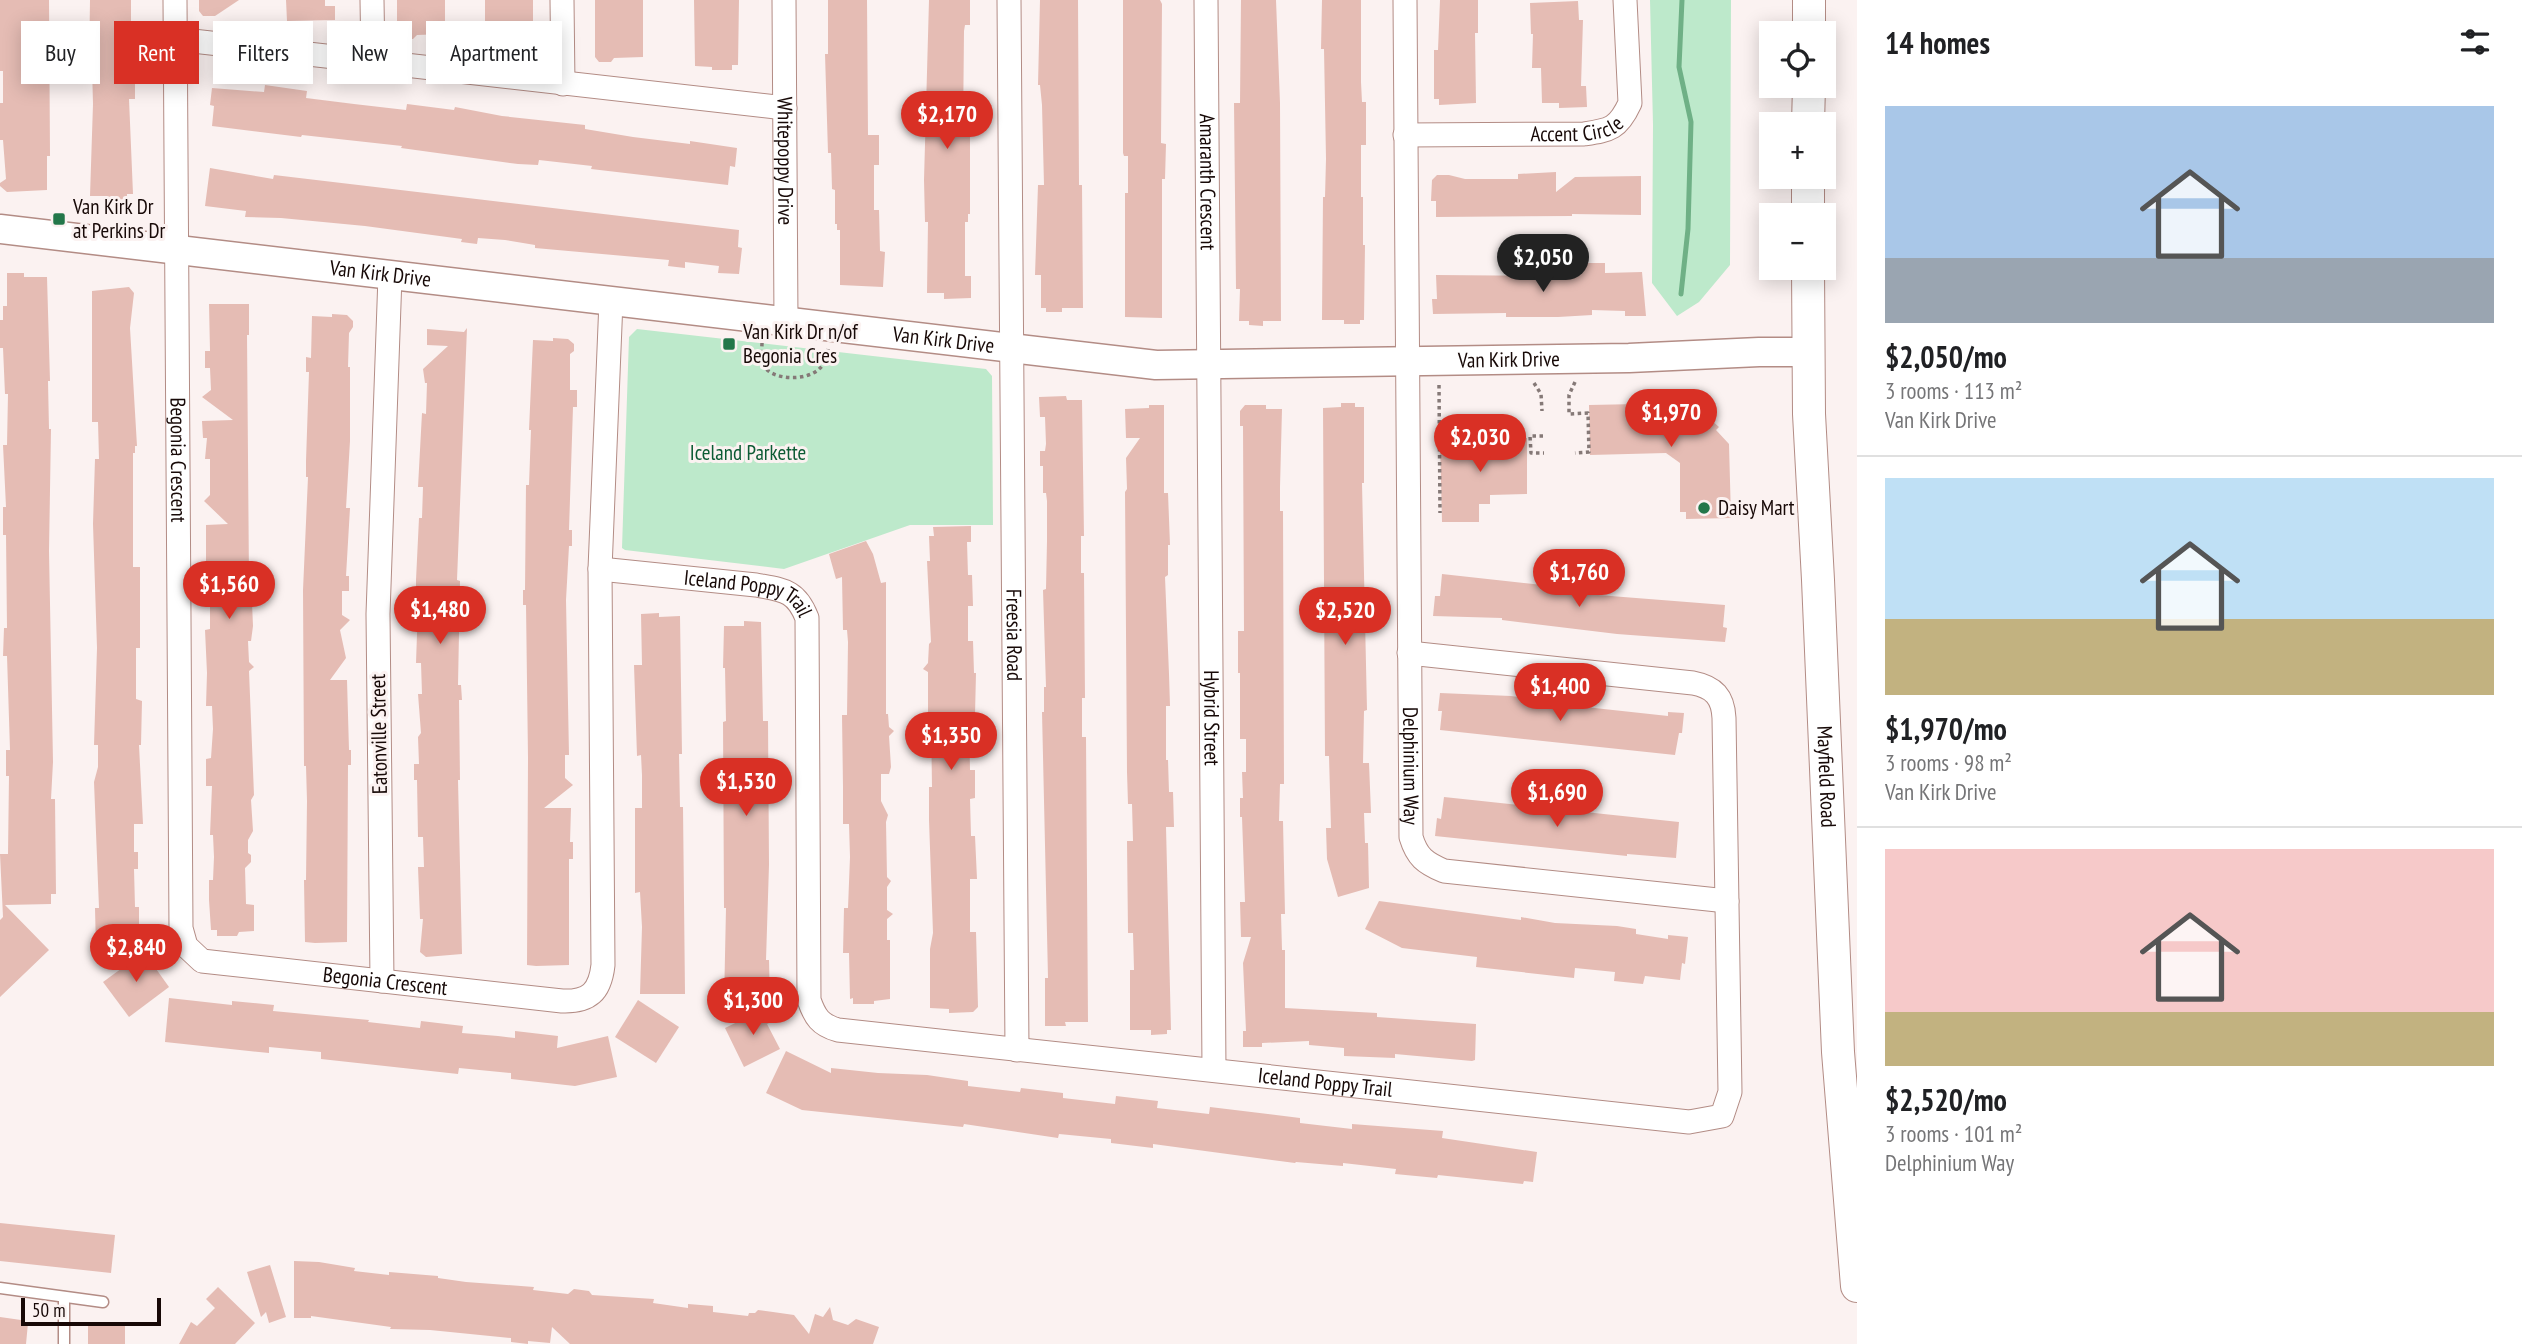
<!DOCTYPE html>
<html lang="en">
<head>
<meta charset="utf-8">
<style>
	:root { --surface:#fff; --page:#f6f6f6; --text:#202124; --muted:#757577; --line:#e0e0e0; --accent:#d93025 }
	body { margin:0; font-family:"PT Sans Narrow",sans-serif; background:var(--page); color:var(--text); height:100vh; display:flex; flex-direction:column; font-size:26px; white-space:nowrap }
	* { box-sizing:border-box; margin:0 }
	p { font-size:23px; color:var(--muted) }
	.icon { flex:none; width:38px; height:38px; fill:none; stroke:currentColor; stroke-width:2; stroke-linecap:round; stroke-linejoin:round }
	.map { position:relative; flex:1; overflow:hidden }
	.side { display:flex; flex-direction:column; background:var(--surface); width:665px }
	.side>* { flex:none }
	.banner { position:absolute; left:21px; top:21px; width:665px; height:63px; display:flex; gap:14px }
	.controls { position:absolute; left:1759px; top:21px; display:grid; gap:14px }
	.controls a { display:grid; place-items:center; width:77px; height:77px; border-radius:0px; background:var(--surface); box-shadow:0 4px 18px #0003; font-size:35px }
	.scale { position:absolute; left:21px; bottom:18px; width:140px; box-sizing:border-box; padding-left:7px; border:4px solid #170907; border-top:0; font-size:19px; line-height:24px; white-space:nowrap; color:#170907; -webkit-text-stroke:5px #fbf2f1; paint-order:stroke }
	.price { position:absolute; translate:-50% -60px; padding:0 16px; border-radius:24px; background:var(--accent); color:#fff; font-size:23px; line-height:46px; filter:drop-shadow(0 2px 4px #0008) }
	.price::after { content:''; position:absolute; left:50%; top:42px; width:21px; height:16px; margin-left:-10px; background:inherit; clip-path:polygon(0 0,100% 0,50% 100%) }
	.price.on { background:#222; color:#fff }
	ul { padding:0; list-style:none }
	li { display:grid; align-content:center; gap:14px; height:371px; padding:0 28px }
	li+li { border-top:2px solid var(--line) }
	li span { display:grid; place-items:center; height:217px; border-radius:0px; color:#555 }
	li>.icon { margin-inline-start:auto }
	span .icon { width:126px; height:126px; fill:#fffc; stroke-width:1 }
	li b { font-size:30px }
	h2 { display:flex; justify-content:space-between; align-items:center; height:84px; padding:0 28px; font-size:30px }
	.tag { padding:0 24px; border-radius:0px; background:var(--surface); box-shadow:0 4px 18px #0003; font-size:24px; line-height:63px }
	.tag.on { background:var(--accent); color:#fff }
	main { display:flex; flex:1; min-height:0 }
	.map>svg:first-child { display:block }
	.green { fill:#bde9cb }
	.lines { fill:none; stroke-linecap:round; stroke-linejoin:round }
	.stream { stroke:#6fb086; stroke-width:5 }
	.building { fill:#e5bcb4 }
	.service-casing { stroke:#b38c85; stroke-width:13 }
	.minor-casing { stroke:#b38c85; stroke-width:25 }
	.tertiary-casing { stroke:#b38c85; stroke-width:31 }
	.secondary-casing { stroke:#b38c85; stroke-width:34 }
	.path { stroke:#857977; stroke-width:3.5; stroke-dasharray:3.5 3.5; stroke-linecap:butt }
	.service { stroke:#fff; stroke-width:10 }
	.minor { stroke:#fff; stroke-width:23 }
	.tertiary { stroke:#fff; stroke-width:28 }
	.secondary { stroke:#fff; stroke-width:32 }
	.poi-dot { fill:#23774a; stroke:#fbf2f1; stroke-width:2.5 }
	.labels { text-anchor:middle; stroke-width:6; stroke-linejoin:round; paint-order:stroke }
	.street-label { font-size:21px; fill:#170907; stroke:#fbf2f1 }
	.poi-label { font-size:21px; fill:#170907; stroke:#fbf2f1; text-anchor:start }
	.park-label { font-size:21px; fill:#0c5b34; stroke:#fbf2f1 }
</style>
</head>
<body>
<main>
<div class="map">
<svg width="1857" height="1344" viewBox="0 0 1857 1344">
	<rect width="100%" height="100%" fill="#fbf2f1"/>
	<g class="green">
		<polygon points="1650,0 1731,0 1730,265 1699,302 1677,316 1652,283 1653,125"/>
		<polygon points="637,329 986,369 992,376 993,525 910,525 784,569 625,550 622,548 629,337"/>
	</g>
	<g class="lines">
		<polyline class="stream" points="1681,294 1688,229 1691,122 1679,67 1682,0"/>
	</g>
	<g class="building">
		<polygon points="0,0 49,0 50,156 47,156 47,190 7,192 0,186 0,183 6,179 3,140 0,140 0,103 3,103 3,71 0,71"/>
		<polygon points="90,0 131,0 131,21 135,21 135,99 129,99 133,194 127,194 127,199 106,200 106,196 90,196 93,104 92,67 89,67"/>
		<polygon points="199,0 239,0 215,16 203,16 199,11"/>
		<polygon points="286,0 325,0 325,6 335,6 335,20 287,21"/>
		<polygon points="397,0 445,0 445,34 417,35 413,39 402,39 397,34"/>
		<polygon points="485,0 533,0 533,44 530,43 530,48 516,48 516,44 485,44"/>
		<polygon points="595,0 643,0 643,57 614,58 611,62 599,62 595,57"/>
		<polygon points="694,0 739,0 738,65 732,65 732,70 712,70 712,67 695,66"/>
		<polygon points="828,0 867,0 868,135 879,135 879,165 874,165 874,210 879,210 880,251 885,252 883,287 840,285 840,230 837,230 837,224 835,224 835,190 832,189 831,153 828,153 825,54 828,54"/>
		<polygon points="929,0 970,0 970,25 965,25 964,31 963,131 970,131 970,214 968,214 968,222 965,222 965,276 971,276 971,298 944,299 944,293 927,293 928,222 925,222 924,180"/>
		<polygon points="1040,0 1078,0 1079,185 1082,185 1083,308 1062,308 1062,312 1046,312 1046,308 1041,308 1041,275 1035,275 1038,185 1044,185 1042,105 1040,85 1038,85"/>
		<polygon points="1123,0 1160,0 1162,4 1161,143 1166,144 1165,179 1162,179 1162,318 1125,317 1125,193 1128,193 1128,156 1124,156 1123,153"/>
		<polygon points="1241,0 1276,0 1280,103 1281,321 1263,321 1263,326 1249,325 1249,321 1239,321 1240,289 1236,289 1234,103 1240,103"/>
		<polygon points="1322,0 1361,0 1361,82 1362,102 1366,102 1366,145 1361,145 1361,197 1363,197 1363,245 1365,245 1364,320 1360,320 1360,324 1344,324 1344,320 1322,320 1323,197 1325,197 1326,159 1324,49 1321,49"/>
		<polygon points="1440,0 1478,0 1478,33 1475,33 1476,103 1439,105 1439,99 1434,99 1434,50 1438,50"/>
		<polygon points="1578,1 1579,20 1583,20 1581,86 1586,86 1587,107 1559,108 1559,103 1542,103 1541,68 1532,68 1533,34 1531,34 1530,3"/>
		<polygon points="265,85 307,91 306,98 354,104 406,110 407,104 454,110 455,107 502,116 585,125 585,129 633,137 690,144 690,141 737,148 735,167 730,166 728,185 591,169 592,166 539,160 538,165 518,164 401,148 402,146 302,135 301,137 212,126 214,106 210,105 212,88 264,92"/>
		<polygon points="210,168 273,179 274,175 739,230 738,247 742,248 739,274 718,273 719,266 685,262 685,268 668,266 669,260 535,248 535,245 505,240 478,238 477,244 461,242 462,239 365,226 281,218 245,217 246,211 205,206"/>
		<polygon points="1556,172 1556,192 1575,177 1641,176 1641,215 1572,214 1572,216 1436,217 1436,201 1431,201 1432,180 1437,175 1449,175 1465,179 1518,179 1518,174"/>
		<polygon points="1576,263 1605,263 1605,273 1642,272 1646,316 1625,316 1625,311 1592,310 1592,315 1558,317 1506,317 1506,313 1433,314 1432,299 1437,299 1436,275 1540,276 1540,273 1576,273"/>
		<polygon points="7,273 24,273 24,277 47,277 50,381 48,381 49,429 51,429 49,551 53,762 51,799 55,799 56,894 51,894 51,904 5,905 49,950 0,997 0,920 3,917 0,854 8,854 9,776 6,776 6,750 10,750 7,656 3,656 4,628 7,628 6,535 3,535 3,507 6,507 3,445 7,445 8,394 5,394 3,348 0,348 0,320 3,320 3,306 7,306"/>
		<polygon points="129,287 134,293 130,328 137,446 135,446 135,453 133,453 133,567 140,567 140,648 136,648 136,699 142,701 141,745 139,745 143,824 134,824 134,852 138,852 138,869 134,869 135,907 139,907 139,950 96,950 95,908 99,908 94,782 98,767 98,745 94,745 97,648 93,524 95,459 99,459 98,422 92,422 92,291"/>
		<polygon points="209,304 249,304 249,335 247,335 249,580 251,580 253,626 251,641 248,641 249,662 254,667 249,671 254,795 251,800 253,831 248,840 248,853 251,855 251,862 245,868 246,904 254,905 254,931 239,932 237,936 217,936 217,930 211,930 209,900 209,880 213,880 214,857 213,835 210,835 212,786 206,786 206,759 211,758 213,729 212,706 206,706 207,673 205,630 210,629 210,593 206,593 206,525 228,524 204,501 210,495 210,459 205,459 207,438 203,438 202,421 233,420 202,397 211,390 210,368 205,368 205,351 210,351"/>
		<polygon points="332,314 347,315 353,321 353,327 349,333 348,367 350,367 350,441 346,508 350,508 346,576 349,576 349,591 342,591 342,615 350,620 340,630 346,658 330,680 347,680 349,750 351,750 351,765 348,765 347,942 315,943 305,942 304,880 306,880 307,801 306,766 304,766 303,590 308,477 306,477 306,461 309,372 306,372 306,357 311,358 312,316 332,317"/>
		<polygon points="467,328 457,580 460,581 458,685 461,685 462,700 459,700 460,780 458,780 462,954 426,957 420,952 423,919 420,919 418,867 424,867 423,837 418,837 417,780 414,780 414,764 419,764 418,737 421,733 418,694 422,694 421,663 416,663 418,605 416,605 416,580 419,518 422,518 423,487 418,487 422,413 426,414 427,383 425,383 423,369 448,346 427,345 427,329 464,332"/>
		<polygon points="553,338 568,339 574,344 574,351 570,354 570,390 577,390 577,407 573,407 569,530 572,530 572,546 569,546 566,600 569,755 565,755 565,778 573,785 544,808 571,808 570,842 573,842 573,859 569,859 569,965 536,966 527,965 528,758 526,605 523,605 523,590 525,590 526,485 529,485 531,430 529,430 533,340 553,341"/>
		<polygon points="1066,396 1067,400 1082,400 1084,536 1081,536 1081,573 1084,573 1085,698 1082,698 1082,737 1086,737 1088,1022 1065,1022 1066,1026 1045,1026 1045,978 1048,978 1042,712 1044,712 1044,687 1046,687 1043,590 1046,589 1047,541 1047,501 1046,493 1043,493 1043,466 1040,466 1040,451 1045,451 1046,444 1045,417 1040,417 1039,397"/>
		<polygon points="1341,403 1355,403 1355,407 1364,407 1364,483 1362,483 1367,710 1364,711 1363,763 1369,763 1371,813 1364,813 1365,843 1368,843 1369,888 1338,897 1327,859 1326,828 1331,828 1329,756 1325,756 1323,408 1341,407"/>
		<polygon points="1687,403 1701,416 1703,413 1719,427 1716,430 1729,444 1731,518 1686,519 1686,512 1680,512 1680,463 1666,453 1590,455 1589,405"/>
		<polygon points="1149,405 1164,405 1164,493 1168,493 1170,545 1168,545 1168,575 1165,577 1169,674 1170,706 1166,706 1166,760 1168,760 1169,792 1173,792 1174,827 1166,827 1171,1030 1167,1030 1167,1034 1151,1035 1151,1030 1130,1030 1130,970 1134,970 1133,933 1128,933 1127,841 1133,841 1132,804 1128,804 1127,772 1125,492 1127,489 1126,458 1140,438 1126,438 1125,409 1149,408"/>
		<polygon points="1245,405 1266,405 1266,409 1282,409 1280,487 1280,511 1283,511 1284,784 1280,784 1279,821 1283,821 1285,914 1281,914 1282,950 1285,950 1285,1008 1377,1013 1377,1017 1476,1024 1475,1060 1472,1061 1395,1054 1395,1058 1344,1056 1344,1048 1309,1045 1309,1041 1262,1043 1262,1047 1243,1047 1243,1031 1246,1031 1243,963 1251,937 1241,937 1240,902 1245,902 1242,817 1240,817 1240,798 1243,798 1242,772 1246,772 1246,739 1240,739 1240,673 1238,673 1238,631 1244,631 1243,426 1240,426 1240,411"/>
		<polygon points="1527,438 1527,494 1490,495 1490,504 1479,504 1479,522 1442,522 1440,440"/>
		<polygon points="971,526 971,542 967,542 968,575 972,575 973,606 968,606 968,641 973,641 974,673 976,673 975,715 974,718 969,718 970,770 975,770 975,798 970,799 971,836 975,836 977,879 970,879 970,932 976,932 978,1007 973,1012 949,1013 949,1009 930,1008 930,949 933,933 929,820 929,787 932,787 931,718 928,718 928,672 923,669 928,663 929,644 931,642 927,561 930,561 929,536 934,536 933,527"/>
		<polygon points="866,541 873,554 881,583 886,582 886,714 888,714 889,727 894,731 889,736 891,767 889,774 881,774 881,801 888,815 886,822 887,877 891,881 887,887 887,910 893,914 887,919 887,940 890,940 890,999 874,1001 874,1004 853,1004 853,998 850,999 849,953 843,953 844,908 848,908 850,857 849,824 843,824 843,787 842,715 847,715 848,642 847,630 843,630 842,577 836,579 829,554"/>
		<polygon points="1442,574 1598,591 1598,595 1725,605 1723,627 1727,628 1725,642 1617,634 1502,620 1502,618 1433,616 1435,596 1440,596"/>
		<polygon points="659,613 659,617 680,616 682,754 679,754 680,807 683,807 685,994 640,994 642,927 640,892 635,893 635,808 642,808 642,775 641,755 637,756 634,665 642,665 641,614"/>
		<polygon points="744,621 761,622 763,721 768,721 769,865 766,960 769,960 770,1003 724,1003 726,908 724,908 723,722 726,721 725,668 723,668 724,626 744,626"/>
		<polygon points="1440,693 1511,696 1567,703 1567,705 1668,716 1668,712 1684,713 1682,733 1679,733 1675,755 1440,730 1442,711 1438,711"/>
		<polygon points="1444,797 1679,822 1676,858 1627,854 1627,856 1435,836 1437,818 1441,819"/>
		<polygon points="1379,901 1521,920 1521,917 1555,923 1617,926 1636,929 1636,934 1668,939 1668,935 1688,937 1685,964 1682,963 1680,980 1645,976 1643,984 1614,981 1615,972 1575,968 1574,978 1476,967 1477,957 1402,948 1365,929"/>
		<polygon points="144,952 169,987 129,1017 103,982"/>
		<polygon points="169,998 232,1005 232,1001 274,1005 273,1011 369,1020 368,1022 420,1028 421,1021 463,1026 462,1033 498,1036 515,1038 515,1031 558,1036 557,1048 608,1036 617,1077 575,1086 511,1079 511,1073 459,1068 458,1074 321,1059 321,1052 269,1047 269,1053 165,1042"/>
		<polygon points="638,1000 679,1027 656,1063 615,1037"/>
		<polygon points="770,1006 771,1022 767,1024 780,1049 744,1067 725,1028"/>
		<polygon points="786,1051 831,1073 831,1068 878,1073 927,1075 968,1081 968,1086 1020,1092 1021,1088 1063,1093 1063,1098 1115,1104 1116,1096 1158,1101 1157,1108 1209,1114 1210,1107 1300,1118 1300,1123 1352,1129 1352,1124 1443,1131 1442,1138 1537,1152 1533,1182 1524,1181 1523,1184 1438,1175 1437,1178 1395,1174 1396,1169 1343,1163 1343,1166 1296,1162 1295,1163 1153,1144 1153,1148 1111,1143 1111,1139 1059,1134 1058,1138 964,1124 963,1127 802,1110 766,1093"/>
		<polygon points="0,1223 115,1235 111,1273 0,1261"/>
		<polygon points="294,1261 319,1262 355,1268 354,1271 389,1275 389,1272 438,1276 438,1278 466,1282 534,1287 533,1290 568,1294 574,1289 589,1291 592,1295 654,1299 653,1303 688,1308 688,1304 713,1306 713,1312 748,1316 749,1313 755,1313 758,1310 773,1312 794,1315 809,1334 815,1314 823,1317 830,1307 833,1320 848,1325 856,1319 879,1327 873,1344 570,1344 552,1327 550,1343 528,1341 528,1344 511,1342 511,1338 430,1330 390,1329 391,1327 311,1316 311,1318 294,1318"/>
		<polygon points="270,1265 286,1317 269,1323 266,1312 261,1317 247,1272"/>
		<polygon points="218,1287 255,1323 235,1344 179,1344 191,1322 197,1326 215,1308 206,1299"/>
		<polygon points="0,1317 21,1320 21,1322 28,1323 26,1344 0,1344"/>
		<polygon points="125,1324 125,1344 88,1344 88,1325"/>
	</g>
	<g class="lines">
		<g class="service-casing">
			<g id="service">
				<polyline points="0,1288 103,1302"/>
				<polyline points="64,1297 64,1344"/>
			</g>
		</g>
		<g class="minor-casing">
			<g id="minor">
				<path id="s1" d="M175 0 181 928 186 946 202 961 562 1001C589 1002 600 992 603 965L600 569 611 301"/>
				<polyline points="372,0 373,61"/>
				<polyline points="562,0 563,84"/>
				<path id="s2" d="M784 0 786 321"/>
				<path id="s3" d="M1009 0 1017 1050"/>
				<path id="s4" d="M1206 0 1214 1070"/>
				<path id="s5" d="M1405 0 1411 837C1417 857 1425 863 1444 871L1727 901"/>
				<polyline points="175,39 785,108"/>
				<path id="s6" d="M1405 135 1584 134C1610 130 1618 129 1630 103L1625 0"/>
				<path id="s7" d="M600 569 756 585C783 590 796 590 807 618L809 1000C815 1017 820 1025 838 1030L1689 1122 1722 1116 1730 1092 1724 718C1723 697 1714 687 1693 683L1409 653"/>
				<polyline points="382,981 378,614 390,276"/>
			</g>
		</g>
		<g class="tertiary-casing">
			<g id="tertiary">
				<path id="s8" d="M0 229 1156 365 1629 358 1759 352H1807"/>
			</g>
		</g>
		<g class="secondary-casing">
			<g id="secondary">
				<polyline points="1809,33 1809,0"/>
				<polyline points="1808,124 1809,86"/>
				<polyline points="1808,215 1808,177"/>
				<path id="s9" d="M1808 268 1809 414 1818 580 1838 1052 1857 1286"/>
			</g>
		</g>
		<g class="path">
			<path d="M762 343C762 349 760 358 763 365 772 381 807 381 819 369 825 364 827 357 828 349"/>
			<polyline points="1575,382 1569,395 1569,414 1588,413 1589,452 1575,453"/>
			<polyline points="1534,383 1541,394 1542,411"/>
			<polyline points="1439,385 1440,513"/>
			<polyline points="1543,436 1530,436 1531,453 1544,453"/>
		</g>
		<use href="#service" class="service"/>
		<use href="#minor" class="minor"/>
		<use href="#tertiary" class="tertiary"/>
		<use href="#secondary" class="secondary"/>
	</g>
	<g class="poi-dot">
		<rect x="52" y="212" width="14" height="14" rx="3.5"/>
		<rect x="722" y="337" width="14" height="14" rx="3.5"/>
		<circle cx="1704" cy="508" r="7"/>
	</g>
	<g class="labels">
		<g class="street-label">
			<text dy="7" stroke="none"><textPath href="#s6" startOffset="172">Accent Circle</textPath></text>
			<text dy="7" stroke="none"><textPath href="#s2" startOffset="161">Whitepoppy Drive</textPath></text>
			<text dy="7" stroke="none"><textPath href="#s4" startOffset="182">Amaranth Crescent</textPath></text>
			<text dy="7" stroke="none"><textPath href="#s8" startOffset="383">Van Kirk Drive</textPath></text>
			<text dy="7" stroke="none"><textPath href="#s8" startOffset="950">Van Kirk Drive</textPath></text>
			<text dy="7" stroke="none"><textPath href="#s8" startOffset="1517">Van Kirk Drive</textPath></text>
			<text dy="7" stroke="none"><textPath href="#s1" startOffset="460">Begonia Crescent</textPath></text>
			<text dy="7" stroke="none"><textPath href="#s7" startOffset="152">Iceland Poppy Trail</textPath></text>
			<text dy="7" stroke="none"><textPath href="#s3" startOffset="635">Freesia Road</textPath></text>
			<text dy="7" stroke="none"><textPath href="#s4" startOffset="718">Hybrid Street</textPath></text>
			<text transform="translate(379 734) rotate(-91)" y="7">Eatonville Street</text>
			<text dy="7" stroke="none"><textPath href="#s5" startOffset="766">Delphinium Way</textPath></text>
			<text dy="7" stroke="none"><textPath href="#s9" startOffset="509">Mayfield Road</textPath></text>
			<text dy="7" stroke="none"><textPath href="#s1" startOffset="1153">Begonia Crescent</textPath></text>
			<text dy="7" stroke="none"><textPath href="#s7" startOffset="1138">Iceland Poppy Trail</textPath></text>
		</g>
		<g class="poi-label">
			<text x="73" y="214">Van Kirk Dr<tspan x="73" dy="24">at Perkins Dr</tspan></text>
			<text x="743" y="339">Van Kirk Dr n/of<tspan x="743" dy="24">Begonia Cres</tspan></text>
			<text x="1718" y="515">Daisy Mart</text>
		</g>
		<g class="park-label">
			<text x="748" y="460">Iceland Parkette</text>
		</g>
	</g>
</svg>
<div class="controls">
<a><svg class="icon" aria-label="locate" viewBox="0 0 24 24"><circle cx="12" cy="12" r="6"/><path d="M12 2v4M12 18v4M2 12h4M18 12h4"/></svg></a>
<a>+</a>
<a>−</a>
</div>
<div class="scale">50 m</div>
<b class="price" style="left:947px;top:151px">$2,170</b>
<b class="price on" style="left:1543px;top:294px">$2,050</b>
<b class="price" style="left:1671px;top:449px">$1,970</b>
<b class="price" style="left:1480px;top:474px">$2,030</b>
<b class="price" style="left:1579px;top:609px">$1,760</b>
<b class="price" style="left:229px;top:621px">$1,560</b>
<b class="price" style="left:440px;top:646px">$1,480</b>
<b class="price" style="left:1345px;top:647px">$2,520</b>
<b class="price" style="left:1560px;top:723px">$1,400</b>
<b class="price" style="left:951px;top:772px">$1,350</b>
<b class="price" style="left:746px;top:818px">$1,530</b>
<b class="price" style="left:1557px;top:829px">$1,690</b>
<b class="price" style="left:136px;top:984px">$2,840</b>
<b class="price" style="left:753px;top:1037px">$1,300</b>
<div class="banner">
<a class="tag">Buy</a>
<a class="tag on">Rent</a>
<a class="tag">Filters</a>
<a class="tag">New</a>
<a class="tag">Apartment</a>
</div>
</div>
<section class="side">
<h2>14 homes<svg class="icon" aria-label="filters" viewBox="0 0 24 24"><path d="M4 7h16M4 17h16"/><circle cx="9" cy="7" r="2"/><circle cx="15" cy="17" r="2"/></svg></h2>
<ul>
<li><span style="background:linear-gradient(#a9c7e8 70%,#9aa5b1 0)"><svg class="icon" aria-label="home" viewBox="0 0 24 24"><path d="M3 11l9-7 9 7M6 9v11h12V9"/></svg></span><div><b>$2,050/mo</b><p>3 rooms · 113 m²</p><p>Van Kirk Drive</p></div></li>
<li><span style="background:linear-gradient(#bfe0f5 65%,#c2b280 0)"><svg class="icon" aria-label="home" viewBox="0 0 24 24"><path d="M3 11l9-7 9 7M6 9v11h12V9"/></svg></span><div><b>$1,970/mo</b><p>3 rooms · 98 m²</p><p>Van Kirk Drive</p></div></li>
<li><span style="background:linear-gradient(#f6c9c9 75%,#c2b280 0)"><svg class="icon" aria-label="home" viewBox="0 0 24 24"><path d="M3 11l9-7 9 7M6 9v11h12V9"/></svg></span><div><b>$2,520/mo</b><p>3 rooms · 101 m²</p><p>Delphinium Way</p></div></li>
</ul>
</section>
</main>
</body>
</html>
